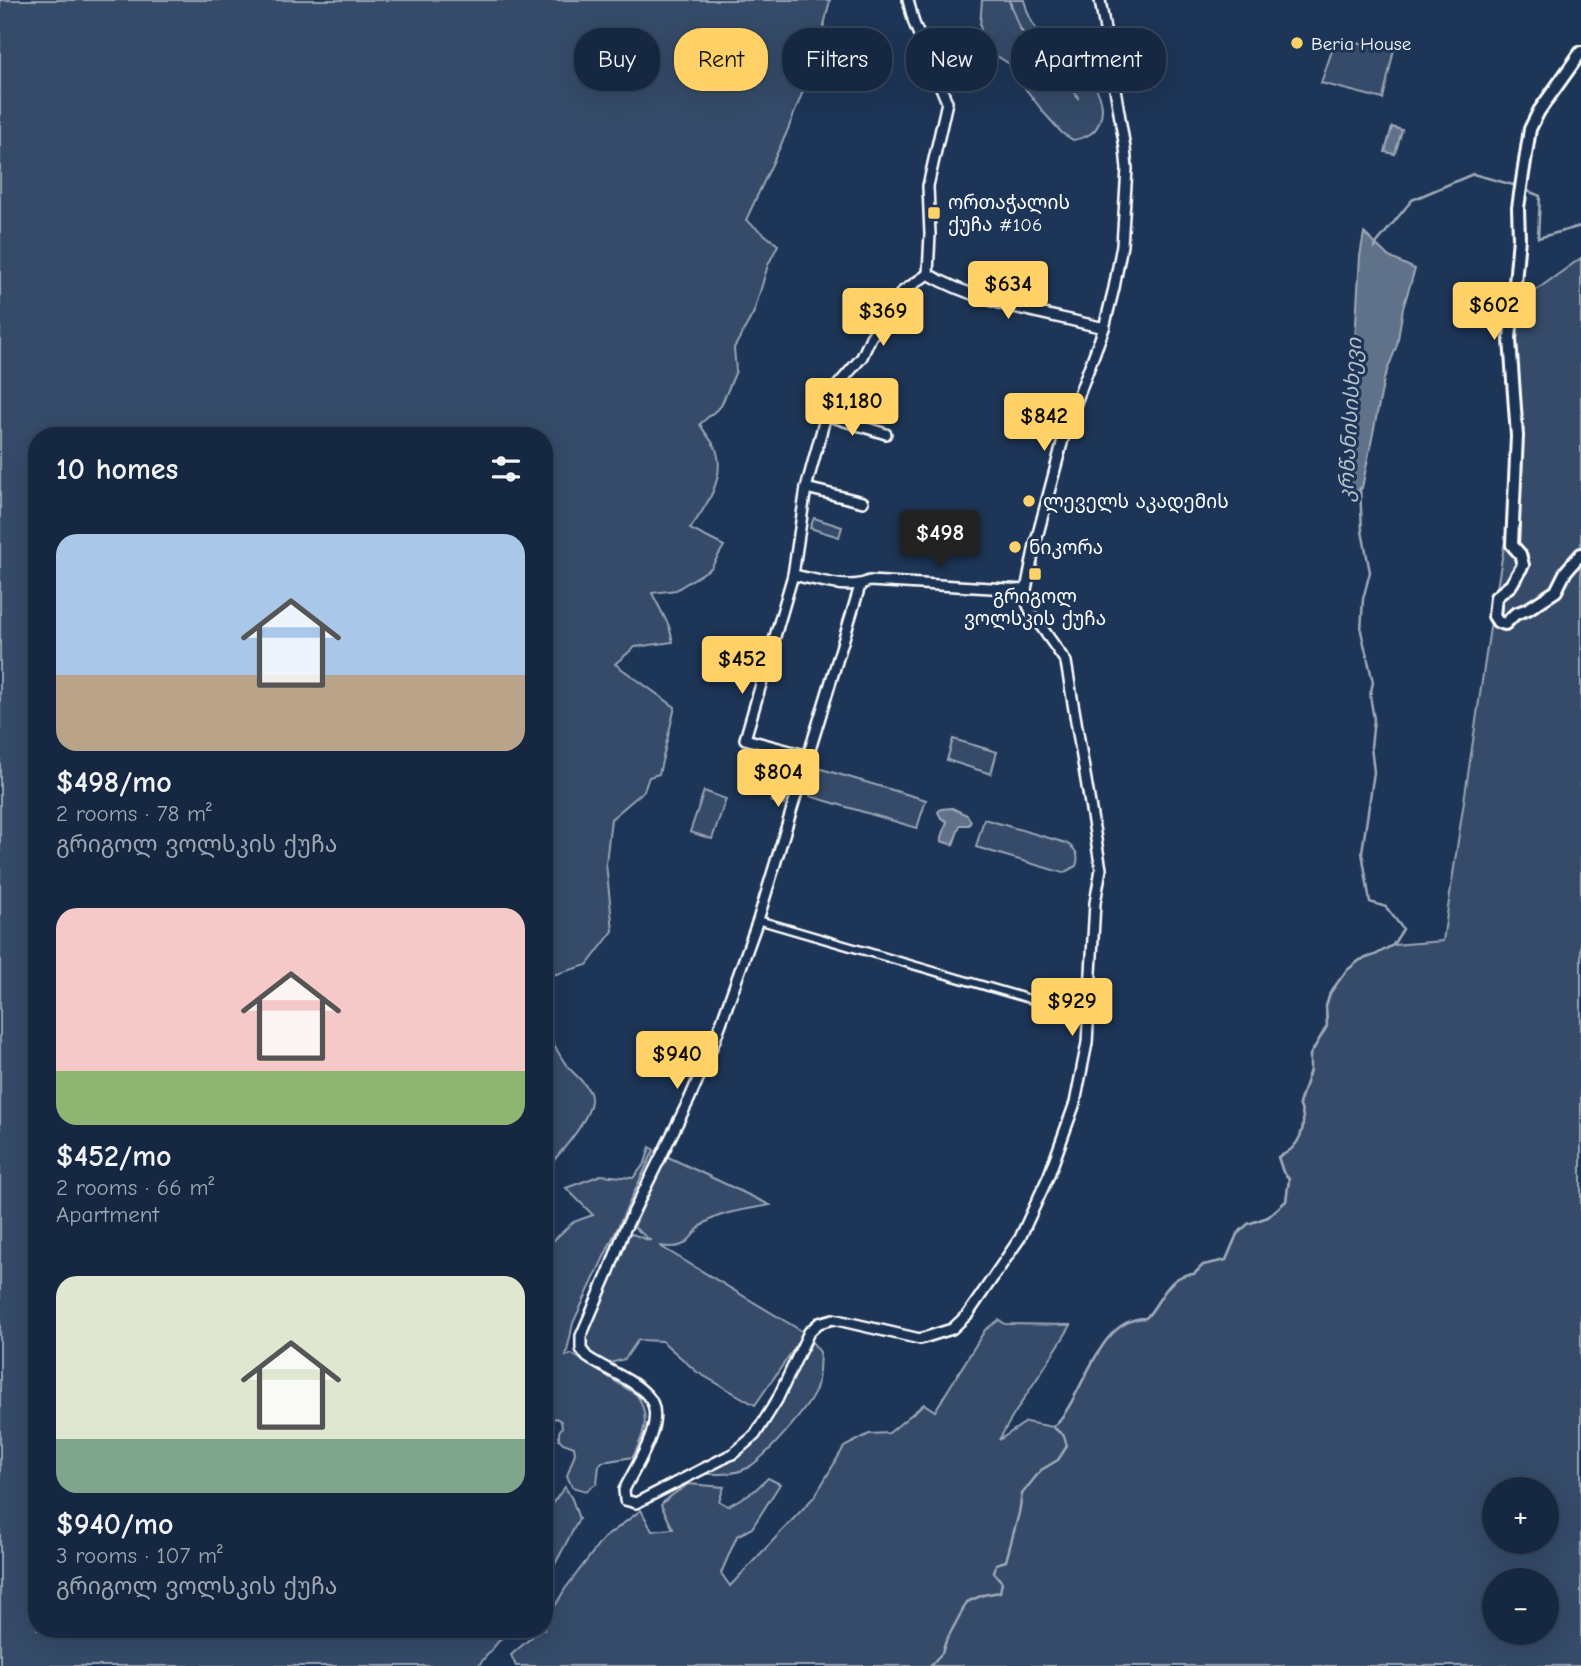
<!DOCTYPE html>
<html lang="en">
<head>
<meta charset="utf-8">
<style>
	:root { --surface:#162841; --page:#1f3048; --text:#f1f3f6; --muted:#9ea6b1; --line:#35445a; --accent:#ffd166 }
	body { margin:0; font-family:"Comic Neue","Noto Sans Georgian",sans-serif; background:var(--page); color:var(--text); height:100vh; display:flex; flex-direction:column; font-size:26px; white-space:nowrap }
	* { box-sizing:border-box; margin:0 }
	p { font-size:23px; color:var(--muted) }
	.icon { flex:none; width:38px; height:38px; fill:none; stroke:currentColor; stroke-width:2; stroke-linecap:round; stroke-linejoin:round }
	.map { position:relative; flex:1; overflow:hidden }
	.sheet { position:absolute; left:28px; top:427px; width:525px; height:1211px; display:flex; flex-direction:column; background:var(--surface); border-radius:28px; box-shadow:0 7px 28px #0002,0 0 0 2px var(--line) }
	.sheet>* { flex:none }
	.banner { position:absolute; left:574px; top:28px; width:665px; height:63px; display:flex; gap:14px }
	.buttons { position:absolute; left:1482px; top:1477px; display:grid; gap:14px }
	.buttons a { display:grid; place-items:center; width:77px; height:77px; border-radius:50%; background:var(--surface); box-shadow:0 7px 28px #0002,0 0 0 2px var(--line); font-size:35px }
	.price { position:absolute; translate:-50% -60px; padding:0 16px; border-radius:7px; background:var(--accent); color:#111; font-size:23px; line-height:46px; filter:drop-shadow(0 2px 4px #0008) }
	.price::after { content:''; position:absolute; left:50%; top:42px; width:21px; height:16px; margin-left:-10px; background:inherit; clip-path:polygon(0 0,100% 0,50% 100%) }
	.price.selected { background:#222; color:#fff }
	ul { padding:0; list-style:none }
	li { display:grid; align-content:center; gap:14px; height:371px; padding:0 28px }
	li span { display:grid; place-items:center; height:217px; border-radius:21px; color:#555 }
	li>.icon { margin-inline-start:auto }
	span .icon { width:126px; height:126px; fill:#fffc; stroke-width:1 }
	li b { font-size:30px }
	h2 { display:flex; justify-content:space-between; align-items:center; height:84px; padding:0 28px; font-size:30px }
	.chip { padding:0 24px; border-radius:28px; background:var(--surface); box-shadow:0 7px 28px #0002,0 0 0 2px var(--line); font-size:24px; line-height:63px }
	.chip.selected { background:var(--accent); color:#111 }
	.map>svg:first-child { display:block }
	.green { fill:#364b69; stroke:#9aa5b4; stroke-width:2; fill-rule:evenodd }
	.water { fill:#617289; stroke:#a0aab8; stroke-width:2 }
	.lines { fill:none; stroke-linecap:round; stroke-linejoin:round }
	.stream { stroke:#a0aab8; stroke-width:2.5 }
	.pedestrian-casing { stroke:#fff; stroke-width:11 }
	.minor-casing { stroke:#fff; stroke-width:14 }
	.tertiary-casing { stroke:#fff; stroke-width:16 }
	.pedestrian { stroke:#1d3557; stroke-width:6 }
	.minor { stroke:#1d3557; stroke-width:9 }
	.tertiary { stroke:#1d3557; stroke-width:10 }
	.poi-dot { fill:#ffd166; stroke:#1d3557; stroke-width:2.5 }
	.labels { text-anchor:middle; stroke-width:6; stroke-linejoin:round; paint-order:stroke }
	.poi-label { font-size:19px; fill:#fff; stroke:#1d3557; text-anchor:start }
	.water-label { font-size:21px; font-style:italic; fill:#b8c0ca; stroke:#1d3557 }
</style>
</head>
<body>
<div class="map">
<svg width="1581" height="1666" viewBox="0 0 1581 1666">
	<rect width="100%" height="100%" fill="#1d3557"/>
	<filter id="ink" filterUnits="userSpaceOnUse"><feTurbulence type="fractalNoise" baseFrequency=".0143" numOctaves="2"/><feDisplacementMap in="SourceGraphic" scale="14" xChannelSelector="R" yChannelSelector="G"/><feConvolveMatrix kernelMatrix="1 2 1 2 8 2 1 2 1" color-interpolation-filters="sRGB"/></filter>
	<g filter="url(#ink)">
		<g class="green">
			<path d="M0 0H830L817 56 786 134 746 220 778 245 768 265 754 312 734 348 736 371 721 406 700 424C704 433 715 443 717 452 725 480 705 508 690 529L724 546 711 568 676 590 652 593 669 626 673 642 635 647 615 664 675 707 659 774 649 777 644 791 611 819 606 863 613 931 587 965 546 977 544 980V436H37V1629H509L478 1666H0Z"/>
			<path d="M982 0H1024C1027 11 1030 21 1037 30 1058 57 1116 83 1099 123 1094 135 1084 138 1073 140L1062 133 1045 114 1018 79 1011 65 986 49 980 26Z"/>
			<polygon points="1336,39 1394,49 1383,99 1321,83"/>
			<path d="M1581 258V1666H516L511 1655 541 1629H544V1625L565 1589 603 1539 641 1510 652 1531 673 1529 661 1505C668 1496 678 1492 688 1484L724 1487 719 1501 728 1506 754 1491 768 1478 780 1484 752 1528 737 1536 721 1573 730 1586 815 1496 844 1447 869 1434 889 1433 924 1404 935 1411 985 1330 999 1320 1005 1324 1071 1325C1048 1364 1021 1400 999 1440L1026 1422 1053 1427C1084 1399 1096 1318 1146 1318 1162 1302 1168 1273 1194 1274L1203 1265 1226 1260 1237 1234 1248 1224 1268 1217 1286 1201 1289 1179 1283 1172 1278 1157C1300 1149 1309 1125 1299 1104L1310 1070V1055L1327 1026 1326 1006 1330 993 1346 971 1360 960 1375 955 1393 945 1443 941 1491 621C1487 609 1489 597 1497 588L1514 487V422L1500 316ZM1494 1489H1547V1542H1494ZM1494 1580H1547V1633H1494Z"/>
			<polygon points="814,518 842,527 839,537 810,528"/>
			<polygon points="953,739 997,752 991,774 947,760"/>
			<polygon points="818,768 926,800 917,828 810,796"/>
			<polygon points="704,791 726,799 712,839 690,832"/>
			<path d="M984 819 1066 843C1076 849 1080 855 1076 866L1063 873 976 847Z"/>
			<path d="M544 1026C552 1038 559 1058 569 1068 576 1076 585 1082 590 1093 598 1113 557 1157 544 1171Z"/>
			<path d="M650 1147 654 1150 573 1323 566 1356 572 1354 637 1395C651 1417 644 1435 633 1457L602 1462 599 1466 597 1483 586 1491 572 1487 567 1476 575 1453 574 1447 563 1443 559 1439V1432L562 1427 561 1421 556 1418 550 1420 544 1417V1388L550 1380 544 1385V1241L554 1240 573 1222 593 1215 566 1188 601 1175 633 1178 645 1163Z"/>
			<path d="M666 1156 770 1205C750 1209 727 1211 710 1220 687 1232 694 1252 660 1246L805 1333 755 1405 697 1372 662 1341 638 1340 625 1359 607 1364 581 1349 591 1310 624 1231 651 1241 634 1227Z"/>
			<path d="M812 1342 820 1352C819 1363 820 1378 816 1389 810 1407 762 1462 745 1469 732 1475 717 1474 703 1474L747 1448 756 1439Z"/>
			<polygon points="565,1487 572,1499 579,1519 544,1585 544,1514"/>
		</g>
		<g class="water">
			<polygon points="1392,127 1402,130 1395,154 1385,152"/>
			<polygon points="1364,233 1389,257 1415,269 1403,308 1397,345 1384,379 1362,488 1355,492 1350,484 1353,372 1360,256"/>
			<polygon points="780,771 792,775 784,805 771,801"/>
			<polygon points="952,808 967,815 971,821 969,825 960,825 953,845 941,841 947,821 941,818 938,812 941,809"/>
		</g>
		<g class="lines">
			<g class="stream">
				<polyline points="1009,0 1020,29 1042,55 1063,68 1078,98"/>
				<polyline points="1523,189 1540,196 1538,238 1581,226"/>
				<polyline points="1375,248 1376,244 1412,200 1473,174 1517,186"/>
				<path d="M930 1666 942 1653 946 1641 967 1602 983 1595 1000 1592 1002 1582 994 1573 996 1564 1006 1561 1019 1513 1022 1494 1041 1470 1058 1460 1067 1446 1064 1436 1053 1427C1084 1399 1096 1318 1146 1318 1161 1302 1168 1273 1194 1274L1203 1265 1226 1260 1237 1234 1248 1224 1268 1217 1286 1201 1289 1179 1283 1172 1278 1157C1300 1149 1309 1125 1299 1104L1310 1070V1055L1327 1026 1326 1006 1330 993 1346 971 1360 960 1375 955 1393 945 1403 929 1386 907 1370 902 1362 852 1374 772 1371 747 1374 719 1370 696 1373 682 1361 631 1363 599 1370 572 1362 531 1360 488"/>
			</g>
			<g class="pedestrian-casing">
				<polyline id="pedestrian" points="758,920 1088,1016"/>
			</g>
			<g class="minor-casing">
				<g id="minor">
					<polyline points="908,0 914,23 947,102 928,186 930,234 928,274"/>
					<path d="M928 274C982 305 1045 313 1104 328"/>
					<polyline points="826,415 886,434"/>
					<polyline points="806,488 863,502"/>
					<path d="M793 575C816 579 848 591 869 581L1026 590"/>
					<path d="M860 586 758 920 715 1040 689 1100 624 1231 609 1271 581 1336V1349L587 1357C606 1370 631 1378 647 1395 670 1418 635 1467 624 1490L625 1500 636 1503 734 1453 755 1435 777 1400 809 1332 819 1323 833 1319 920 1339 952 1329 968 1314 1020 1238 1049 1175 1075 1103 1087 1043 1095 903 1101 869 1066 662 1031 612 1026 601V590L1035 545 1065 432 1104 328 1114 288 1122 245 1127 169 1125 148 1100 0"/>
					<polyline points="809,756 745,739 793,575 806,488 829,404 838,385 862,357 871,337 902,292 928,274"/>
				</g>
			</g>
			<g class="tertiary-casing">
				<polyline id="tertiary" points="1581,52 1539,111 1530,129 1523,174 1518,208 1519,238 1510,339 1517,436 1512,545 1520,554 1523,565 1511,585 1496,597 1494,616 1498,622 1505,624 1515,614 1528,609 1556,591 1566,571 1581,554"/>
			</g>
			<use href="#pedestrian" class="pedestrian"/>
			<use href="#minor" class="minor"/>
			<use href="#tertiary" class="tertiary"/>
		</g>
	</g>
	<g class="poi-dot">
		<circle cx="1297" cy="43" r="7"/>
		<rect x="927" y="206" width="14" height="14" rx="3.5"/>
		<circle cx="1029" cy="501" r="7"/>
		<circle cx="1015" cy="547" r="7"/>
		<rect x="1028" y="567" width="14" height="14" rx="3.5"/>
	</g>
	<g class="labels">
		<g class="poi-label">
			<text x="1311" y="50">Beria House</text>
			<text x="948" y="209">ორთაჭალის<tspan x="948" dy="22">ქუჩა #106</tspan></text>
			<text x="1043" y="508">ლეველს აკადემის</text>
			<text x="1029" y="554">ნიკორა</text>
			<text x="1035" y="603" text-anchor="middle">გრიგოლ<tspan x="1035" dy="22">ვოლსკის ქუჩა</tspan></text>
		</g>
		<g class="water-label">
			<text transform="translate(1350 420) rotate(-87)" y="7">კრწანისისხევი</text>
		</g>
	</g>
</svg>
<div class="buttons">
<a>+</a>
<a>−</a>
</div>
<b class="price" style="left:1008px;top:321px">$634</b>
<b class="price" style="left:1494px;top:342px">$602</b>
<b class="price" style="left:883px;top:348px">$369</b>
<b class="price" style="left:852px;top:438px">$1,180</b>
<b class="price" style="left:1044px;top:453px">$842</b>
<b class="price selected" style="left:940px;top:570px">$498</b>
<b class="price" style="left:742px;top:696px">$452</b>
<b class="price" style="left:778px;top:809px">$804</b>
<b class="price" style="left:1072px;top:1038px">$929</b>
<b class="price" style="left:677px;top:1091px">$940</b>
<div class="banner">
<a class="chip">Buy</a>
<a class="chip selected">Rent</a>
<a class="chip">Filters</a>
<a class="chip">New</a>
<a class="chip">Apartment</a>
</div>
<section class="sheet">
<h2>10 homes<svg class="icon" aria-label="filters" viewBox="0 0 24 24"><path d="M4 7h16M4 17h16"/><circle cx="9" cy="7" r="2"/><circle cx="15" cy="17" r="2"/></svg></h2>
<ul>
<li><span style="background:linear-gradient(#a9c7e8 65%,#b9a48a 0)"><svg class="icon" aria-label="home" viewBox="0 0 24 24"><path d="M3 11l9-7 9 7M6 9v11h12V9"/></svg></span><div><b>$498/mo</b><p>2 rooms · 78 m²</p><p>გრიგოლ ვოლსკის ქუჩა</p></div></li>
<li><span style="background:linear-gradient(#f6c9c9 75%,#8fb573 0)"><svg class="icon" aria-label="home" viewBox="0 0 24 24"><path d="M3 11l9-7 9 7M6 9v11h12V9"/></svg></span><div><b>$452/mo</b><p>2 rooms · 66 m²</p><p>Apartment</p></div></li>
<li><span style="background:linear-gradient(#dfe7d0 75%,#7fa58c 0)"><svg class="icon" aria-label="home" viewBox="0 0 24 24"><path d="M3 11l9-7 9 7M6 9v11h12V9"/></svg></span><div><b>$940/mo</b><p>3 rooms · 107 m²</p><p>გრიგოლ ვოლსკის ქუჩა</p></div></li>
</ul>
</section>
</div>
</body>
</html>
